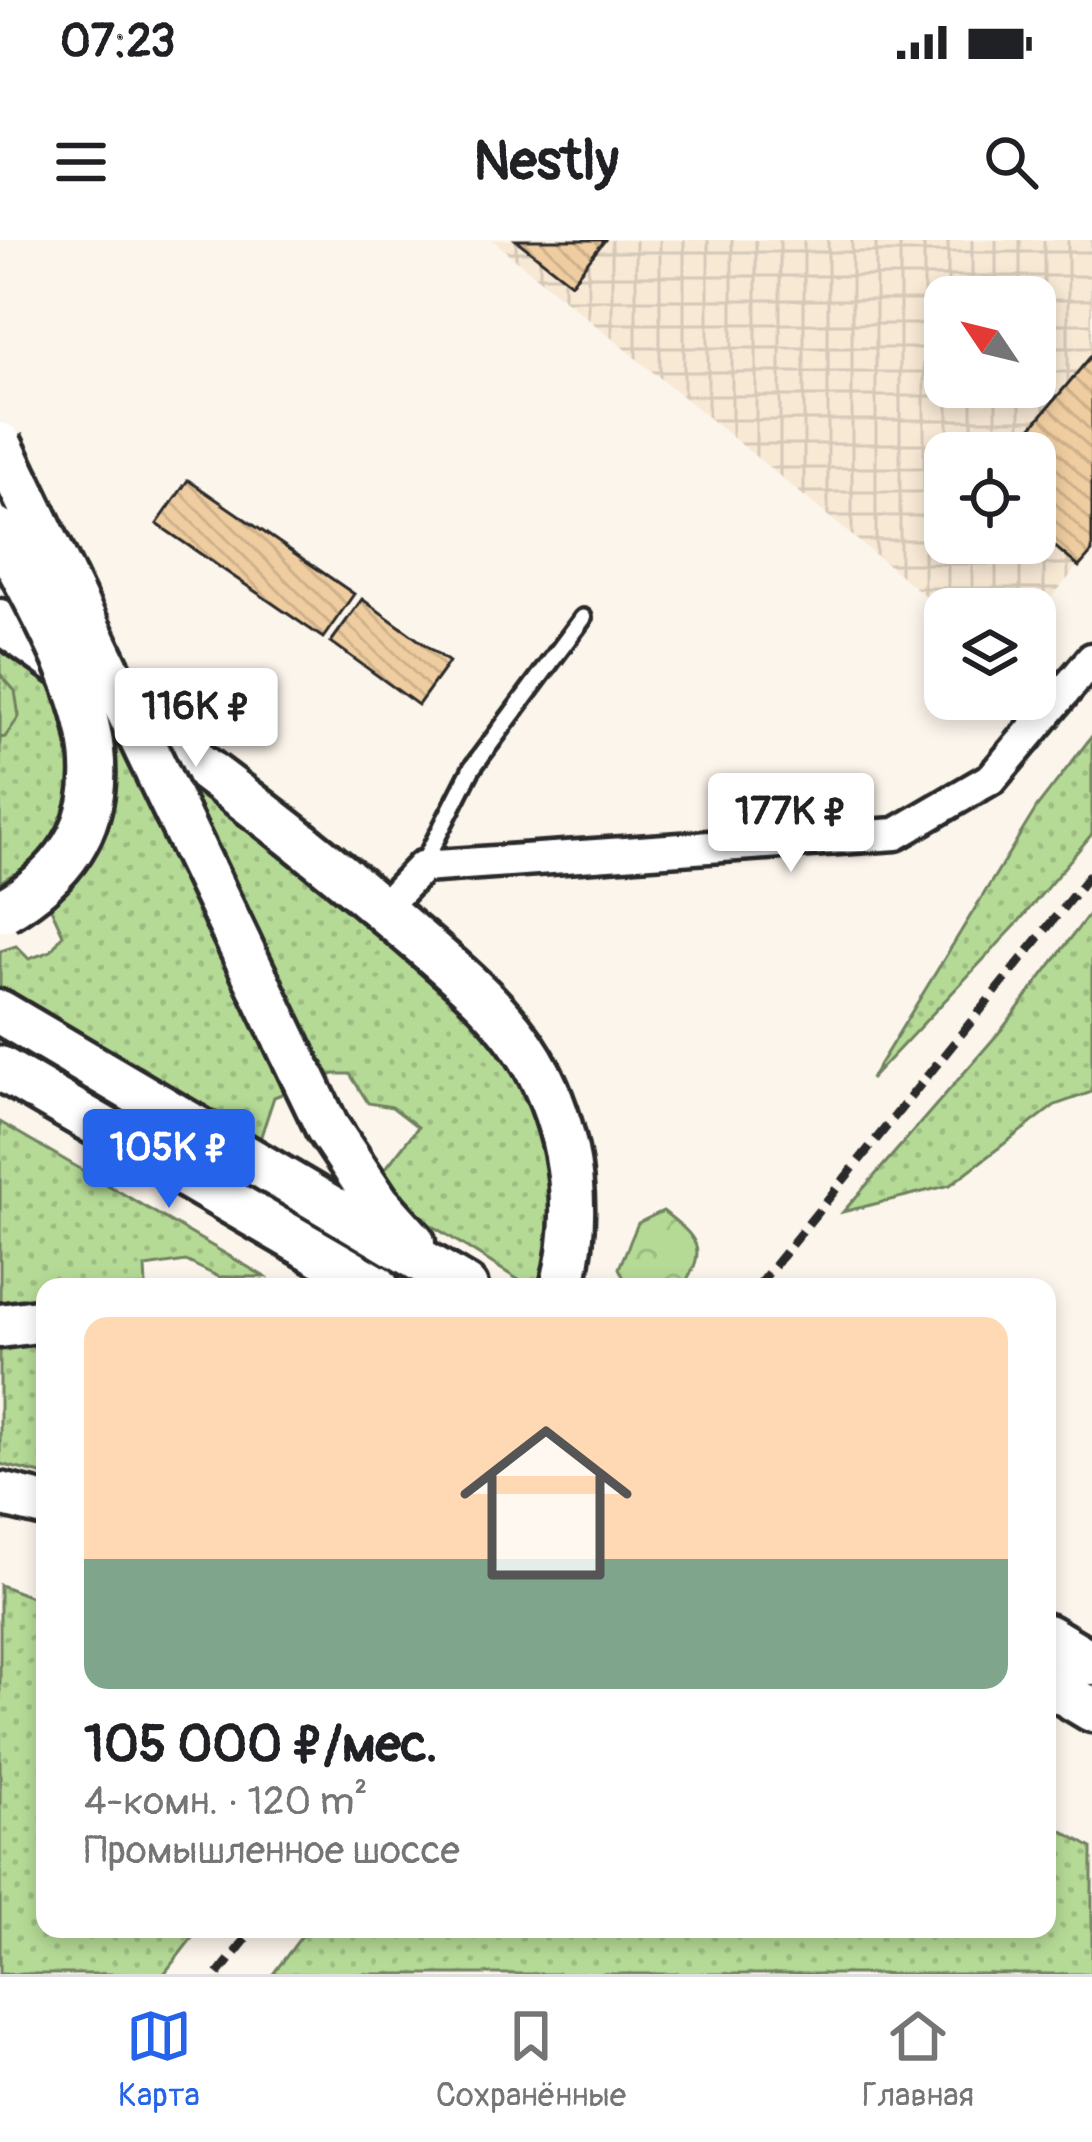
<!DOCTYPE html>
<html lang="ru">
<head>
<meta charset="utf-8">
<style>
	:root { --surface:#fff; --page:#f2f2f2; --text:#202124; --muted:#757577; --line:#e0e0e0; --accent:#2563eb }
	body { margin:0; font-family:Pangolin,sans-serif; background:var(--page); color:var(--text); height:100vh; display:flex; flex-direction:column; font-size:45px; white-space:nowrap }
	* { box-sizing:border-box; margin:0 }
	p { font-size:39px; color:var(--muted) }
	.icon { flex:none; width:66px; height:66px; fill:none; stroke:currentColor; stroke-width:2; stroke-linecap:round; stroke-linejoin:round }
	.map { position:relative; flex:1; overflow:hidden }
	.side { position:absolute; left:36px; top:1038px; width:1020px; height:660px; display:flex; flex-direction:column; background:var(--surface); border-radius:24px; box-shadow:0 6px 18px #0003 }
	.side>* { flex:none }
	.needle { width:78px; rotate:305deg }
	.buttons { position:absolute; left:924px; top:36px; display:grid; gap:24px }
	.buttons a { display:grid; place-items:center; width:132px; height:132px; border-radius:24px; background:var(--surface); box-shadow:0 6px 18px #0003; font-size:60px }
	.price { position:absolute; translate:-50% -102px; padding:0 27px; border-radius:12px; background:#fff; color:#222; font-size:39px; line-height:78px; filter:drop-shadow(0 3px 6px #0008) }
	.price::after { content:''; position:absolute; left:50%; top:72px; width:36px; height:27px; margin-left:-18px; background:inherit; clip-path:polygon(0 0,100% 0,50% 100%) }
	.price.selected { background:var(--accent); color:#fff }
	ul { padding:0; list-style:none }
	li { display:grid; align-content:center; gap:24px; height:636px; padding:0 48px }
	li+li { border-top:3px solid var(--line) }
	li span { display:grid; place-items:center; height:372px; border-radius:24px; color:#555 }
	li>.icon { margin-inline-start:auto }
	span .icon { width:216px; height:216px; fill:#fffc; stroke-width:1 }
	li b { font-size:51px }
	.status { display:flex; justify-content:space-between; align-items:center; height:84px; padding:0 60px; background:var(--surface); direction:ltr }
	.status svg { height:33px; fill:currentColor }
	header { display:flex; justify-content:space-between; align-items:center; height:156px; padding:0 48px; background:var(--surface); font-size:54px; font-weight:700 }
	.dock { display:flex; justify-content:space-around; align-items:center; height:168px; border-top:3px solid var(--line); background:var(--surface); font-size:33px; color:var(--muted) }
	.dock a { display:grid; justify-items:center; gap:6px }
	.dock .selected { color:var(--accent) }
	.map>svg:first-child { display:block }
	.industrial { fill:url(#industrial-grid); fill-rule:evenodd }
	.grass { fill:url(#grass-dots); stroke:#708260; stroke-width:3 }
	.forest { fill:url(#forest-crowns); stroke:#708260; stroke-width:3 }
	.building { fill:url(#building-back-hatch); stroke:#2b2b2b; stroke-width:3 }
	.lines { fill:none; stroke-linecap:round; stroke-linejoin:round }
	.service-casing { stroke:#2b2b2b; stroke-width:24 }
	.minor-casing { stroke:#2b2b2b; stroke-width:39 }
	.secondary-casing { stroke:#2b2b2b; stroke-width:51 }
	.service { stroke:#fff; stroke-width:15 }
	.minor { stroke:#fff; stroke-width:30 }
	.secondary { stroke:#fff; stroke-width:42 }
	.rail { stroke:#2b2b2b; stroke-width:9; stroke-dasharray:18 9; stroke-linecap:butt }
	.secondary-bridge-casing { stroke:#2b2b2b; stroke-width:51; stroke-linecap:butt }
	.secondary-bridge { stroke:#fff; stroke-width:42 }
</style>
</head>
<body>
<div class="status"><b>07:23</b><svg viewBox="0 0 49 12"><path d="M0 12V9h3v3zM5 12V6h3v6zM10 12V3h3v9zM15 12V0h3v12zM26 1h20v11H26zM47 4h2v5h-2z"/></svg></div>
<header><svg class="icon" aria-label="menu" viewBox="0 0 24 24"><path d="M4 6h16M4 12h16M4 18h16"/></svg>Nestly<svg class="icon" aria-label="search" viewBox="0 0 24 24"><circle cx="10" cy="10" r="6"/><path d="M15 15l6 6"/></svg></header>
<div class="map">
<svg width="1092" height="1734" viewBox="0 0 1092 1734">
	<defs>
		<pattern id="industrial-grid" width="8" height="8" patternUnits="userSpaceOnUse" patternTransform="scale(3)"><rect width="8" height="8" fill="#f8e9d5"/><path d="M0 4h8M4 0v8" fill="none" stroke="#d5c8b7"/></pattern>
		<pattern id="grass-dots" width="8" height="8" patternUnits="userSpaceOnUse" patternTransform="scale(3)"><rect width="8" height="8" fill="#b5da96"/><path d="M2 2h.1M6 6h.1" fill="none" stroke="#9cbb81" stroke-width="1.8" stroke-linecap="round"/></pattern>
		<pattern id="forest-crowns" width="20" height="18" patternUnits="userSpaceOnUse" patternTransform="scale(3)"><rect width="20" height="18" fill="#b5da96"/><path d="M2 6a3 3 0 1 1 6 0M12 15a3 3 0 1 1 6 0" fill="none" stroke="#9cbb81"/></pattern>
		<pattern id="building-back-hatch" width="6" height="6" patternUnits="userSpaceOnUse" patternTransform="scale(3)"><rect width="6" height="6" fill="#efcda0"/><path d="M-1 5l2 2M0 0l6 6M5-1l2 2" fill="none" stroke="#cdb08a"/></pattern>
	</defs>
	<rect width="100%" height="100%" fill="#fcf5ec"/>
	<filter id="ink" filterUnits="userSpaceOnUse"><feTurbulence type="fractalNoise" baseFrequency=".00833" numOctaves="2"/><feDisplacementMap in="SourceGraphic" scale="24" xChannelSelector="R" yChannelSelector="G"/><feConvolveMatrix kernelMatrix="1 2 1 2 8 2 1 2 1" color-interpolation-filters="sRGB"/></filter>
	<g filter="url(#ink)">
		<path class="industrial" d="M492 0H1092V310L1035 377V369H945V372ZM945 57H1035V147H945ZM945 213H1035V303H945Z"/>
		<g class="grass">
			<polygon points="0,404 190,534 453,751 513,813 545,878 556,941 552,999 539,1047 530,1047 428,983 382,933 418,887 392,867 368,863 350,834 334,834 274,857 259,902 0,748 0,711 16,706 29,719 51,711 63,694 50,666 13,634 0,642 0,498 5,497 15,452 0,434"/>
			<polygon points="1092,496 1092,594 1015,686 870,840 1037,567"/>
			<polygon points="1092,670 1092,852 1055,865 950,945 843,972 1003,788"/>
			<polygon points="0,882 265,1037 219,1037 186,1021 145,1027 146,1047 45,1047 45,1235 0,1224"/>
			<polygon points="0,1345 45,1362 45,1689 199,1689 164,1734 0,1734"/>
			<polygon points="1047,1582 1092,1608 1092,1734 273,1734 307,1689 1047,1689"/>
		</g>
		<g class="forest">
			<polygon points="0,434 15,451 19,477 5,497 0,498"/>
			<path d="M663 971C696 997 710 1008 682 1047H628L619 1028 638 983Z"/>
		</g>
		<g class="building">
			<polygon points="516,0 605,0 571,43"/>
			<polygon points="1092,115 1092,312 1079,327 1035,290 1035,213 1010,213"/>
			<polygon points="188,240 354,354 323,398 157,284"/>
			<polygon points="362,359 449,422 418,465 331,402"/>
		</g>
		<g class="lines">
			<g class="service-casing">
				<polyline id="service" points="422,626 472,528 583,378"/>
			</g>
			<g class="minor-casing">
				<polyline id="minor" points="382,669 422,627 896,594 992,538 1092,419"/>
			</g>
			<g class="secondary-casing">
				<g id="secondary">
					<path d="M0 381C136 478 272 574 398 683 450 728 509 773 540 835 573 902 581 976 562 1047"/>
					<polyline points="0,772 466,1047"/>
					<polyline points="0,828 377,1047"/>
					<polyline points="327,887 378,963 413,1002"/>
					<polyline points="0,1086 45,1080"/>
					<polyline points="0,1254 45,1265"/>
					<polyline points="1047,1396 1092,1423"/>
					<polyline points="1047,1443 1092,1470"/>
				</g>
			</g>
			<use href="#service" class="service"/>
			<use href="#minor" class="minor"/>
			<use href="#secondary" class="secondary"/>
			<g class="rail">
				<polyline points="757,1047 1092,632"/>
				<polyline points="218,1734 254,1689"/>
			</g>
			<g class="secondary-bridge-casing">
				<g id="secondary-bridge">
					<polyline points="0,204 327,887"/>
					<path d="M0 291C63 416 172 572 4 670"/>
				</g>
			</g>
			<use href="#secondary-bridge" class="secondary-bridge"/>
		</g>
	</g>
</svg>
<div class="buttons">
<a><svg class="needle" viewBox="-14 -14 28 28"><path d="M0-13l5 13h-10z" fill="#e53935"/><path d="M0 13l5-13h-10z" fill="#757577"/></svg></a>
<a><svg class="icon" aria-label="locate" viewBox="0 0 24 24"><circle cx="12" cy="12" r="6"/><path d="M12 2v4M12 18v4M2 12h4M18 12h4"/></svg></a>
<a><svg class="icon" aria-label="layers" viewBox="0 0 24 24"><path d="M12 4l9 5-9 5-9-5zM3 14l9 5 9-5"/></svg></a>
</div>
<b class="price" style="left:196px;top:530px">116K ₽</b>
<b class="price" style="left:791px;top:635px">177K ₽</b>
<b class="price selected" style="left:169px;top:971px">105K ₽</b>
<section class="side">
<ul>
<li><span style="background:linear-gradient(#ffd9b3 65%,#7fa58c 0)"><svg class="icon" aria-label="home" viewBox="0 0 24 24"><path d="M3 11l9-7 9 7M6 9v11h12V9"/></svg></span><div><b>105 000 ₽/мес.</b><p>4-комн. · 120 m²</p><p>Промышленное шоссе</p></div></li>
</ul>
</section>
</div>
<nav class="dock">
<a class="selected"><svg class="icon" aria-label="map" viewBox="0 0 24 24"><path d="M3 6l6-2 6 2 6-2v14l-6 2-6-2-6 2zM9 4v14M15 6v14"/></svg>Карта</a>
<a><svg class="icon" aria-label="saved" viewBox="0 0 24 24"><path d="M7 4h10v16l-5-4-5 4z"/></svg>Сохранённые</a>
<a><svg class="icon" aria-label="home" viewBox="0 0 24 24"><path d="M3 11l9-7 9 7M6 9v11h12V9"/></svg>Главная</a>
</nav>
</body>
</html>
